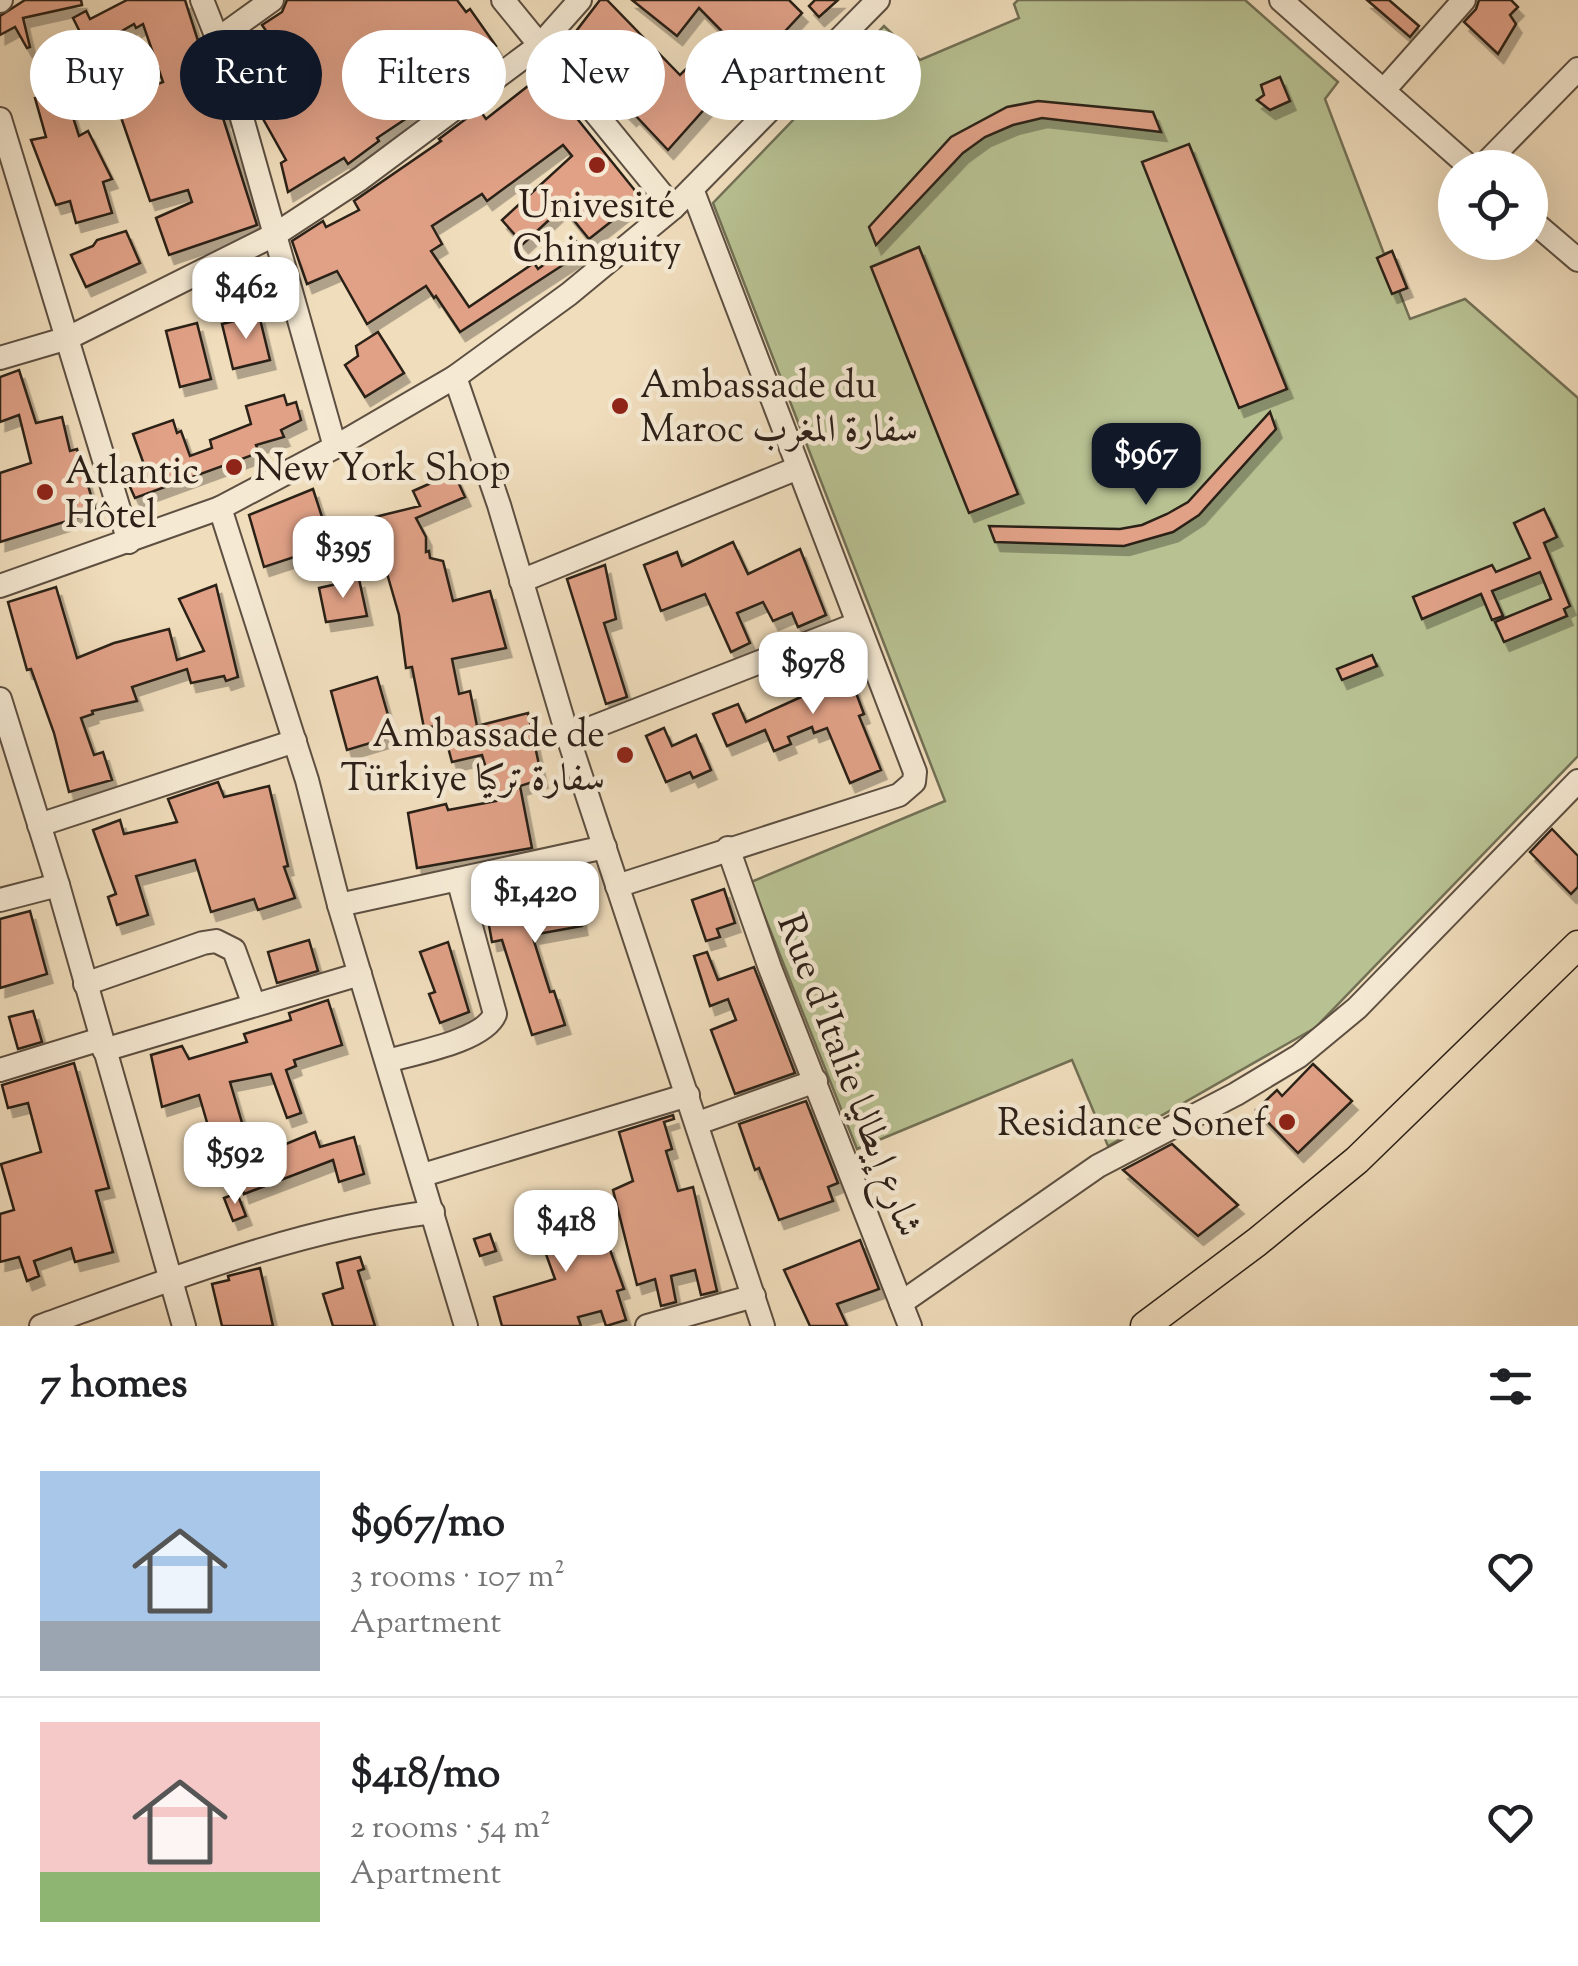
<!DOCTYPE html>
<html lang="en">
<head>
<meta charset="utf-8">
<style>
	:root { --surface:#fff; --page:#f6f6f6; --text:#202124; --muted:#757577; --line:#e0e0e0; --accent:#111827 }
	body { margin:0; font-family:"Sorts Mill Goudy",Amiri,serif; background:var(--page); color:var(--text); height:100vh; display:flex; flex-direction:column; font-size:38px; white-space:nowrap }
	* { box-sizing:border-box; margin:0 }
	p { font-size:32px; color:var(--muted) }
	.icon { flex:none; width:55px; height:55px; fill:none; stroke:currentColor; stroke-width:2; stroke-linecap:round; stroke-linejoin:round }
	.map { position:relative; height:1326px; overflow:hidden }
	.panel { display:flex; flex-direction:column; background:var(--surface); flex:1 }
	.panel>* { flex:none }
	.banner { position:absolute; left:30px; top:30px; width:1000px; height:90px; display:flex; gap:20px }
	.fabs { position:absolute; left:1438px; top:150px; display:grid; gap:20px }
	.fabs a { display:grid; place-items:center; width:110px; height:110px; border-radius:50%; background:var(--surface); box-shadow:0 10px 40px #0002; font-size:50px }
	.price { position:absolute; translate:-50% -85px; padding:0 22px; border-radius:20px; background:#fff; color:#222; font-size:32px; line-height:65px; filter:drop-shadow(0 2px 5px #0008) }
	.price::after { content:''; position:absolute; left:50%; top:60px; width:30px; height:22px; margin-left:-15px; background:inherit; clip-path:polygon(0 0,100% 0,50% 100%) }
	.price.current { background:var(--accent); color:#fff }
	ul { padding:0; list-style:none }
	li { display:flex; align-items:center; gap:30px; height:250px; padding:0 40px }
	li+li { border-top:2px solid var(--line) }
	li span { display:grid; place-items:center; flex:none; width:280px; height:200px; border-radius:0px; color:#555 }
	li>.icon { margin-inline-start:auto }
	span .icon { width:120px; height:120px; fill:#fffc; stroke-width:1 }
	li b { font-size:42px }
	h2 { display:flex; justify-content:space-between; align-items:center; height:120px; padding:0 40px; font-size:42px }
	.tag { padding:0 35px; border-radius:45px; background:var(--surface); box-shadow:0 10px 40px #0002; font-size:35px; line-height:90px }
	.tag.current { background:var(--accent); color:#fff }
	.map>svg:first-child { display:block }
	.green { fill:#b8c192; stroke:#727055; stroke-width:2.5 }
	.building { fill:#e0a187; stroke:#2c2018; stroke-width:2.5; filter:url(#shadow) }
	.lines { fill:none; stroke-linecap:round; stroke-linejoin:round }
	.minor-casing { stroke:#5d4f41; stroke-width:26 }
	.major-casing { stroke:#2c2018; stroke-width:31 }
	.minor { stroke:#f5e9d3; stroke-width:22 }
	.major { stroke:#f0ddbc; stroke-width:28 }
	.poi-dot { fill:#8f2418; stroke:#f5e9d3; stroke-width:4 }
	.labels { text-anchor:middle; stroke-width:9; stroke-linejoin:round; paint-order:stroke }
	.poi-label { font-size:38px; fill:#2c2018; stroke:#f5e9d3; text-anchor:start }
	.street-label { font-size:38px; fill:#2c2018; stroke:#f5e9d3 }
</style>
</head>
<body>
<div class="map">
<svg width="1578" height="1326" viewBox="0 0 1578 1326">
	<defs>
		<filter id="shadow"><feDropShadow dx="5.5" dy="9" stdDeviation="0" flood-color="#0004"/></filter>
	</defs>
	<rect width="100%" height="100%" fill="#f0ddbc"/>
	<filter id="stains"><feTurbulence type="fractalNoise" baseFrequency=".002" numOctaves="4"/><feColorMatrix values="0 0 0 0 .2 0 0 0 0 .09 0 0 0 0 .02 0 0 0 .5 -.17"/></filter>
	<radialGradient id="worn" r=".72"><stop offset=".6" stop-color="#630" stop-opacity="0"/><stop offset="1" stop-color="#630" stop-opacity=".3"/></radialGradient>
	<polygon class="green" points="1018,0 1245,0 1338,82 1325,99 1384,254 1392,251 1407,288 1399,291 1410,319 1465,299 1578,398 1578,756 1315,1028 1108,1146 1072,1060 857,1149 751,882 945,801 713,203 884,26 920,60 1019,18 1014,4"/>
	<g class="building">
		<polygon points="25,0 81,0 82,5 23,18 30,47 27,48 15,27 0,35 0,16"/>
		<polygon points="127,0 185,0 206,66 211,64 226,117 223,118 257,225 169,255 156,218 192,202 188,190 150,201 115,100 163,82 143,24 136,28 134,24 89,50 73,18 86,11 90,19"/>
		<polygon points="287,0 457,0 466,12 470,9 496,46 419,102 422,108 377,138 379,141 348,164 344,158 288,192 281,163 286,160 257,108 263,105 241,60 274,42 262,25 282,12"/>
		<polygon points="600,0 607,0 680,75 687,68 716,96 668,150 634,114 631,117 593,79 596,76 577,30"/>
		<polygon points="632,0 789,0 802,13 776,41 785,50 763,73 699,8 677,36"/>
		<polygon points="815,0 838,0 819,17 809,6"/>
		<polygon points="1367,0 1389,0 1419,26 1410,37"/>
		<polygon points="1479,0 1511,0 1518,7 1510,15 1516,24 1498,54 1464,22 1476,9"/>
		<polygon points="542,75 641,198 589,239 563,207 523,244 502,220 572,156 563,145 487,201 482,194 432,226 442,244 431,251 469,307 534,263 538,269 576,241 583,252 460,332 436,296 434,298 426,286 367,324 337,271 307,284 292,241 323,221 326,227 359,210 354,201 441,141 439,139 479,109 486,119"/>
		<polygon points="1280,77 1290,101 1270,110 1257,100 1264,95 1261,85"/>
		<polygon points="64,89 79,136 88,131 112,179 103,182 112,213 76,223 70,201 56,205 31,140 46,137 35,98"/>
		<polygon points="1038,101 1153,112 1161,132 1042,118 1013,125 985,137 963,153 876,245 869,227 951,137 1007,107"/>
		<polygon points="1189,144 1287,389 1239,408 1142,162"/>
		<polygon points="126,231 140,263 86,287 71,255 93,246 97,240"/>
		<polygon points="919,247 1018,494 969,513 871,267"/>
		<polygon points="1392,251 1407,288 1392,294 1377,258"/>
		<polygon points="259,315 270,360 233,369 222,324"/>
		<polygon points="197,323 211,379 180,387 166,331"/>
		<polygon points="378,332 404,373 365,397 345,365 358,356 356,346"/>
		<polygon points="19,370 36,423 62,417 70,451 77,449 96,512 0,542 0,473 31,463 19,415 0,422 0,377"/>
		<polygon points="284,395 287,405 296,402 301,420 281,430 284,437 256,445 258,450 250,456 135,498 126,478 146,470 133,434 173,420 177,433 181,431 190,456 212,448 210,440 251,424 246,406"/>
		<polygon points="1270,412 1276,429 1199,515 1173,532 1124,546 995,542 989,526 1120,529 1142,525 1167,514 1188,502"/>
		<polygon points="454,473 465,497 416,518 426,537 426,552 429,551 430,558 443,561 453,601 490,591 506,648 452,659 459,694 470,691 477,726 528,713 542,779 520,786 532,848 417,868 408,813 446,804 448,810 496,801 482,755 452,762 442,725 424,728 412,667 406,668 399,615 371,518 420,506 413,491"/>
		<polygon points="313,489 331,545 264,567 249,515"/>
		<polygon points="1544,509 1557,537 1544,543 1570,606 1564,609 1567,616 1504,642 1495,622 1551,599 1540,572 1492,591 1503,616 1492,620 1481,594 1422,619 1413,597 1492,565 1496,572 1530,558 1514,523"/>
		<polygon points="733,542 748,574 800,549 826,615 798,627 792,613 773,621 763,602 737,613 750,643 731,652 705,594 661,611 644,565 677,552 682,566"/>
		<polygon points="605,565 616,619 604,623 627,697 606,704 567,579"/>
		<polygon points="359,579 367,616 326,622 319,588"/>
		<polygon points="216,585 238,677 226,681 224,676 191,683 187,669 132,687 137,701 92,711 93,714 81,718 94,755 103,752 112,780 69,792 54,733 31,669 27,670 8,602 56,587 77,658 114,643 169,629 177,660 204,651 179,599"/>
		<polygon points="841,653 864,714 859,716 881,770 850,783 827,728 814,733 812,727 788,737 791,744 774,751 765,730 727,746 713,714 738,704 746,722 801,697 791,672"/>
		<polygon points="1372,655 1377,666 1342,680 1337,669"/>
		<polygon points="377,677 394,736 347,750 331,691"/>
		<polygon points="664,728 672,746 696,735 711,770 693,778 690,772 666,782 646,736"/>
		<polygon points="218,782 224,797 269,786 288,866 284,867 295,898 258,910 254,899 211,912 195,860 136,876 148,915 117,925 108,897 116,894 93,830 120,820 124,834 177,822 168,799"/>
		<polygon points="1552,829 1578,856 1578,887 1571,894 1530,852"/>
		<polygon points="549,875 551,886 574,882 582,926 532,935 550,992 554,991 565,1025 532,1035 502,940 492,942 486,909 540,900 536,877"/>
		<polygon points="724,889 735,923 717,929 720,937 706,941 692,900"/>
		<polygon points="30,911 47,974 0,988 0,919"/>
		<polygon points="309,940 318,971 277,983 268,952"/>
		<polygon points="448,942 469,1012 440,1023 429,994 435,992 420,952"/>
		<polygon points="707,952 718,980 754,967 795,1073 735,1094 711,1030 736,1020 728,999 710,1006 694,956"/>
		<polygon points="328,1000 342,1045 294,1060 296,1066 286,1070 301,1113 287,1118 271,1074 230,1082 245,1133 213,1143 199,1095 162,1107 151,1055 182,1046 189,1059 247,1042 244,1034 291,1020 289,1013"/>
		<polygon points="33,1011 42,1042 18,1049 9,1017"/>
		<polygon points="74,1063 109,1188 96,1191 113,1252 75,1262 71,1248 34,1261 39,1276 27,1281 19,1257 0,1262 0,1214 14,1210 1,1164 41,1152 28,1103 8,1108 2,1085"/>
		<polygon points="1313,1064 1352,1101 1298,1153 1256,1110 1277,1090 1282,1096"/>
		<polygon points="806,1101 838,1183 828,1187 833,1201 779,1220 759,1168 755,1170 739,1124"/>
		<polygon points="673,1115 674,1119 664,1122 672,1149 666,1151 678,1191 693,1187 717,1291 701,1295 695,1270 671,1276 676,1302 661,1306 655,1279 637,1285 613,1190 633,1181 619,1132"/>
		<polygon points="315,1132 320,1147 354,1137 364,1174 339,1182 333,1160 244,1194 236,1164 282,1150 281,1146"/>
		<polygon points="1172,1144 1238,1205 1198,1236 1123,1170"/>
		<polygon points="237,1193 246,1216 233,1221 224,1198"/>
		<polygon points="589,1193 596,1211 575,1217 585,1252 608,1244 624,1289 617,1291 626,1320 606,1326 601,1311 578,1317 581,1326 502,1326 494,1297 555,1279 530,1210"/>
		<polygon points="490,1234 496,1251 480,1256 474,1239"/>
		<polygon points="860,1240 879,1289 837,1304 847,1326 810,1326 784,1270"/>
		<polygon points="360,1257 364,1269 358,1271 375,1326 333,1326 323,1294 343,1288 337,1263"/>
		<polygon points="260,1268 273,1326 222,1326 212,1284 229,1280 228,1276"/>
	</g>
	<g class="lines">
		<g class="minor-casing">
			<g id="minor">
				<polyline points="202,0 225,58 335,447"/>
				<polyline points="503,0 673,208"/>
				<polyline points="1281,0 1471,168"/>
				<polyline points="0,1 1,0"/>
				<polyline points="218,39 272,0"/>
				<polyline points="1384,90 1464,0"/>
				<polyline points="0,119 129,542"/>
				<polyline points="1481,168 1578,69"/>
				<polyline points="1530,219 1578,260"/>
				<polyline points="0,358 68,338 276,234 360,179 540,45 580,0"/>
				<polyline points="455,377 499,505 568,737 763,1326"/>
				<polyline points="220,508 307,780 339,905 466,1326"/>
				<polyline points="521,581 798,468"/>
				<polyline points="0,586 220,508 335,447 455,377 569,294 673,208 878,0"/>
				<polyline points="0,699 58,885 184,1326"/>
				<polyline points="568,737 857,624"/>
				<polyline points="39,825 295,741"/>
				<polyline points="728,848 770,968 910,1326"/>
				<polyline points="617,886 899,795 914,782 915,772 692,189"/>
				<polyline points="0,900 58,885"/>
				<polyline points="339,905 605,847"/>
				<polyline points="85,984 203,943 216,941 234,950 254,1005"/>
				<polyline points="104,1050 360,974"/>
				<path d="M387 1061C414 1053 484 1041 495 1014L458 879"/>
				<polyline points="0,1070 101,1039"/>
				<polyline points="698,1123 816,1081"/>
				<polyline points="423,1175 688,1095"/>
				<polyline points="901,1303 1098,1166 1236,1094 1299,1056 1357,1008 1578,781"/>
				<path d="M41 1326C169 1280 298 1229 433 1212"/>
				<polyline points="647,1326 754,1296"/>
			</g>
		</g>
		<g class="major-casing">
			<polyline id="major" points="1145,1326 1257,1242 1357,1160 1578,945"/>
		</g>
		<use href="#minor" class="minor"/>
		<use href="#major" class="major"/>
	</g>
	<g class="poi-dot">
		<circle cx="597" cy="165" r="10"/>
		<circle cx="620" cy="406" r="10"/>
		<circle cx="234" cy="467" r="10"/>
		<circle cx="45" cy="492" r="10"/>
		<circle cx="625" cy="755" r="10"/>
		<circle cx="1287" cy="1122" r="10"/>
	</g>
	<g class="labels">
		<g class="poi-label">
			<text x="597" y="217" text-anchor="middle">Univesité<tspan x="597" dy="44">Chinguity</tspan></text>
			<text x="640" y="397">Ambassade du<tspan x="640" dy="44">Maroc سفارة المغرب</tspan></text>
			<text x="254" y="480">New York Shop</text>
			<text x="65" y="483">Atlantic<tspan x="65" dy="44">Hôtel</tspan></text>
			<text x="605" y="746" text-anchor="end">Ambassade de<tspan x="605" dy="44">Türkiye سفارة تركيا</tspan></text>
			<text x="1267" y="1135" text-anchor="end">Residance Sonef</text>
		</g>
		<g class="street-label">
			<text transform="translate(851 1075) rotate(69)" y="13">Rue d'Italie شارع إيطاليا</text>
		</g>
	</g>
	<rect width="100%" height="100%" filter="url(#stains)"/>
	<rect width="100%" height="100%" fill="url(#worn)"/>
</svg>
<div class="fabs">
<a><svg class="icon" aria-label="locate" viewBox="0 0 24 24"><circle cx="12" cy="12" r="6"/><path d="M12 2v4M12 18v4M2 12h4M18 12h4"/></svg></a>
</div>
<b class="price" style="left:246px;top:342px">$462</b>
<b class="price current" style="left:1146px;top:508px">$967</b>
<b class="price" style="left:343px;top:601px">$395</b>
<b class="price" style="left:813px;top:717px">$978</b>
<b class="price" style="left:535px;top:946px">$1,420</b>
<b class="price" style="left:235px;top:1207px">$592</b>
<b class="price" style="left:566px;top:1275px">$418</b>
<div class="banner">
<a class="tag">Buy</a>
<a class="tag current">Rent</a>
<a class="tag">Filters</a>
<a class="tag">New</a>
<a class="tag">Apartment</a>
</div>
</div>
<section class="panel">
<h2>7 homes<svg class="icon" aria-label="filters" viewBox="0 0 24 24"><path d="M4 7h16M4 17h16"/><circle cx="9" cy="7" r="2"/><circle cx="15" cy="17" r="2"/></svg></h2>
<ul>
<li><span style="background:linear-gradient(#a9c7e8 75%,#9aa5b1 0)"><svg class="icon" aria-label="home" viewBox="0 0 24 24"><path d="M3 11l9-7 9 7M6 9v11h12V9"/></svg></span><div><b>$967/mo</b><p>3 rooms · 107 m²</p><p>Apartment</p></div><svg class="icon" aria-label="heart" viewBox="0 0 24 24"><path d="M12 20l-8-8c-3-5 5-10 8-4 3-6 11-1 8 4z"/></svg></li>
<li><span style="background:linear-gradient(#f6c9c9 75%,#8fb573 0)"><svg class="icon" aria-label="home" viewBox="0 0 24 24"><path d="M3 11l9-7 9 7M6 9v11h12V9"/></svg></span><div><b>$418/mo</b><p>2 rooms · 54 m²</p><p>Apartment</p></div><svg class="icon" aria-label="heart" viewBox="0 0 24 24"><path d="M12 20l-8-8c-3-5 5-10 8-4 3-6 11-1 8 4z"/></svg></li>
</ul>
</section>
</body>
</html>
